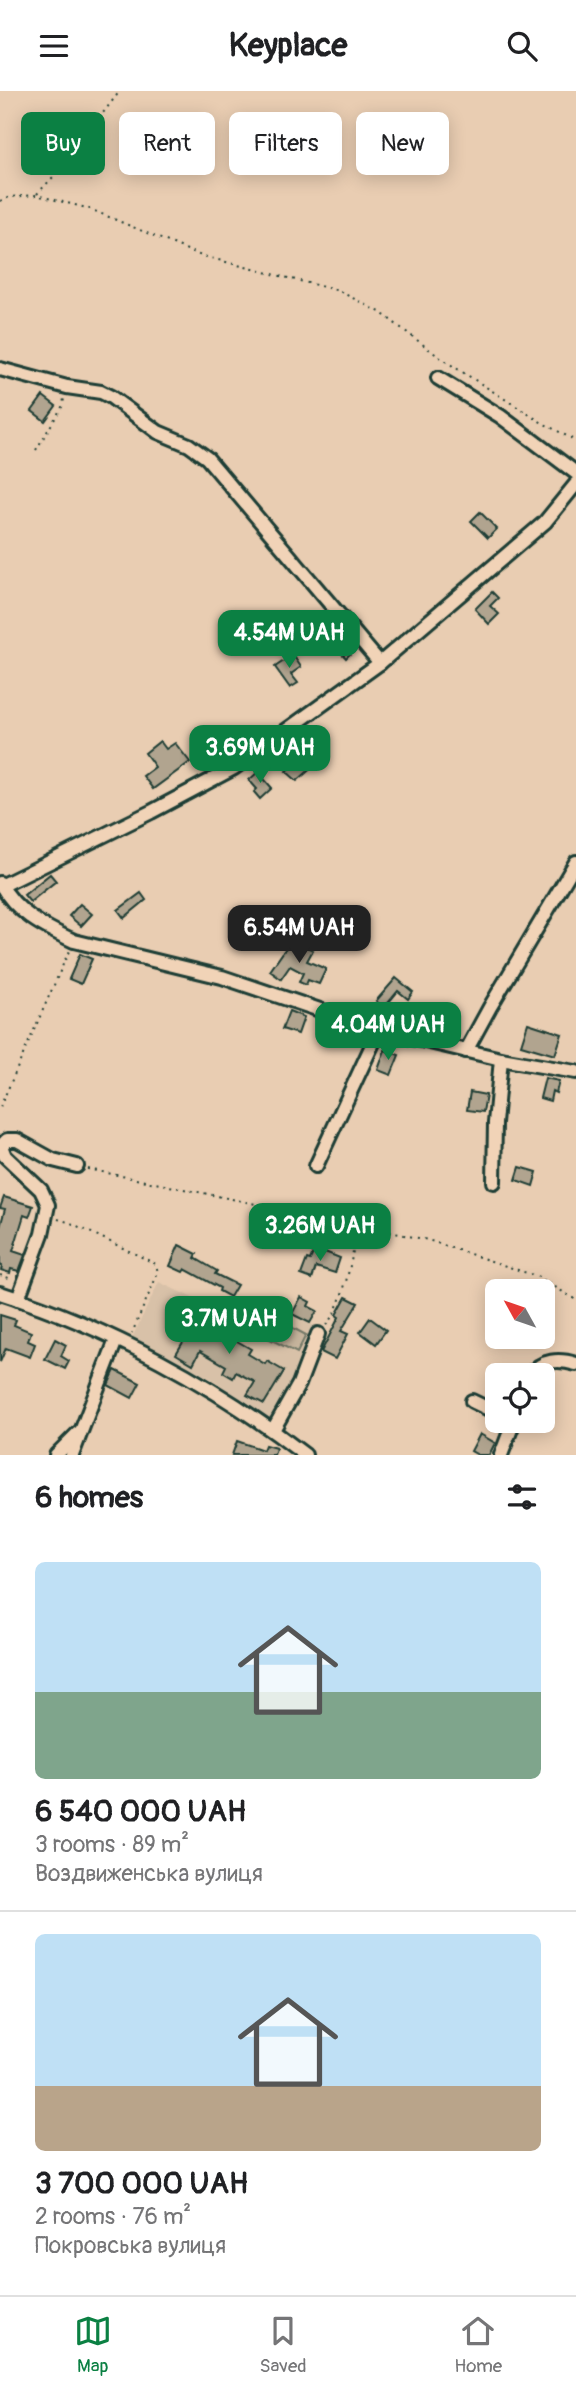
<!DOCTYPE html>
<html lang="en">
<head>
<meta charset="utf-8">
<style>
	:root { --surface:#fff; --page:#f2f2f2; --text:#202124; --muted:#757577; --line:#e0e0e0; --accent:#0b8043 }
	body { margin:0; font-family:Pangolin,sans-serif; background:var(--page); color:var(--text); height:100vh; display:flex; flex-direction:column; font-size:26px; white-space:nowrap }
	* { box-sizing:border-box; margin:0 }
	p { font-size:23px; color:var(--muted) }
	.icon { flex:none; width:38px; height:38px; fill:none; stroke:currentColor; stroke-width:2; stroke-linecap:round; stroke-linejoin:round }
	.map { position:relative; height:1364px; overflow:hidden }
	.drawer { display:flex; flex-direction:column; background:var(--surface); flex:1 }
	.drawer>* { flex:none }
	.hud { position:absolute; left:21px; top:21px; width:536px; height:63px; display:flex; gap:14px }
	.needle { width:46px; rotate:310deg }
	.fabs { position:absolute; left:485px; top:1188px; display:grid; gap:14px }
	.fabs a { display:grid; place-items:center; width:70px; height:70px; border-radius:10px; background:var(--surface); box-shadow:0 4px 18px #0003; font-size:35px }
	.price { position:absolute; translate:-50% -60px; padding:0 16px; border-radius:14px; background:var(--accent); color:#fff; font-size:23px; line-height:46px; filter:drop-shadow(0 2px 4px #0008) }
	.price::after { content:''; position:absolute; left:50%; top:42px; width:21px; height:16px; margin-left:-10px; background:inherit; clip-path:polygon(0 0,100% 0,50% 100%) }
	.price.selected { background:#222; color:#fff }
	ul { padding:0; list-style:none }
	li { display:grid; align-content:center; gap:14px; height:371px; padding:0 35px }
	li+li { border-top:2px solid var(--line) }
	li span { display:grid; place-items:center; height:217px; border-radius:10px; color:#555 }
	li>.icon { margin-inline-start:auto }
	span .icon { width:126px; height:126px; fill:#fffc; stroke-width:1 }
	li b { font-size:30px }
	h2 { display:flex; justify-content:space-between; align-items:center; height:84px; padding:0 35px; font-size:30px }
	.tag { padding:0 24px; border-radius:10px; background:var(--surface); box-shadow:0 4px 18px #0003; font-size:24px; line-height:63px }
	.tag.selected { background:var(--accent); color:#fff }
	header { display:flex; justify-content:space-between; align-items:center; height:91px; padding:0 35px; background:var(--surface); font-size:32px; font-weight:700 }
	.dock { display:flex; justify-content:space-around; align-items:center; height:98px; border-top:2px solid var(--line); background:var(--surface); font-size:19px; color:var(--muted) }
	.dock a { display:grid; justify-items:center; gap:4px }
	.dock .selected { color:var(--accent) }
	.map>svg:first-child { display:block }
	.built { fill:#d8c1a8 }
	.green { fill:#c7b59d; stroke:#737968; stroke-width:2 }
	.building { fill:#b1a48f; stroke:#1f3d34; stroke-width:2 }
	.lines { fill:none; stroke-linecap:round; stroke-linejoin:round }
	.minor-casing { stroke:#1f3d34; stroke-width:18 }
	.path { stroke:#1f3d34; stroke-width:2; stroke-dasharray:2 5; stroke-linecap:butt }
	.minor { stroke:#f1d3b7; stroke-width:12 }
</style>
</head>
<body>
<header><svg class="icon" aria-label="menu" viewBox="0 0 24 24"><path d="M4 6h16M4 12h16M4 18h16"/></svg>Keyplace<svg class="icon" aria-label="search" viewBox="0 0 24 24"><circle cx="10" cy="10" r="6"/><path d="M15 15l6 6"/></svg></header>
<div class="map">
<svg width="576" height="1364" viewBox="0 0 576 1364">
	<rect width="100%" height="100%" fill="#e9cdb2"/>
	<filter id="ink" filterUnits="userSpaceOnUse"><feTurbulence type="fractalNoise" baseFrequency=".0143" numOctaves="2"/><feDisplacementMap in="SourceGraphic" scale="14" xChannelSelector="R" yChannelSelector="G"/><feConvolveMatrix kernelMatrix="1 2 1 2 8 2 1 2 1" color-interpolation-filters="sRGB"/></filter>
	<g filter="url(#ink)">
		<polygon class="built" points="159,1191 199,1210 218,1214 237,1225 255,1205 314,1235 296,1287 271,1328 212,1288 132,1247"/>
		<polygon class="green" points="276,1228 306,1244 297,1262 266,1246"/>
		<g class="building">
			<polygon points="43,305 56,315 45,330 32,320"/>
			<polygon points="480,421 497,438 488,447 471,430"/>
			<polygon points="492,501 498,507 490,515 499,523 489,533 475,518"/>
			<polygon points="335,533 356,557 346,567 334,554 339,550 329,539"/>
			<polygon points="293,564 301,576 291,583 298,592 290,597 275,576"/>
			<polygon points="160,650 166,658 175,652 190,671 153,698 143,685 155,676 145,662"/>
			<polygon points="314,657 323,667 297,690 286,680"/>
			<polygon points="258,681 272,697 260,708 254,701 257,698 249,689"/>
			<polygon points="50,783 56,790 30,811 24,804"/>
			<polygon points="141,802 146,809 124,827 118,819"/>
			<polygon points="80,813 92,823 81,835 69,825"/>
			<polygon points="288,854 301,863 305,855 313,859 307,870 326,878 319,893 308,889 306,894 299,891 303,882 290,875 281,888 270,880"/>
			<polygon points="80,863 92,868 81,893 69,888"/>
			<polygon points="396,887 413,901 408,908 398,900 384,917 376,910"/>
			<polygon points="289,920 304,926 298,943 282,938"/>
			<polygon points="528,932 562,943 555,964 521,954"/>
			<polygon points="385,959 399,964 391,984 378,979"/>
			<polygon points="545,987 559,990 556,1002 552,1000 550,1010 540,1007"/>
			<polygon points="470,1001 486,1004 483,1021 467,1019"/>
			<polygon points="520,1076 537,1081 533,1095 516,1089"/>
			<polygon points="4,1106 33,1115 29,1126 24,1124 13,1160 25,1164 19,1180 11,1178 10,1182 1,1179 2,1175 0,1174 0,1136 5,1118 0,1117"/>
			<polygon points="179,1154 197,1163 195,1167 217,1180 215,1183 237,1194 230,1206 219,1200 220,1197 185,1178 183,1181 170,1175"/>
			<polygon points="315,1157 340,1167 335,1182 316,1176 312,1188 301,1184 307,1168 310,1169"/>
			<polygon points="301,1206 310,1211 308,1215 317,1220 310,1232 292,1223"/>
			<polygon points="346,1206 358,1212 341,1240 348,1243 335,1268 321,1261 339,1226 336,1224"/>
			<polygon points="202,1219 221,1230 216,1238 251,1258 248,1263 265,1273 267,1270 284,1280 264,1313 247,1304 255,1291 236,1281 233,1287 223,1281 226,1275 200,1260 193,1273 176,1263"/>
			<polygon points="0,1224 16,1229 14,1234 31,1241 28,1250 35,1253 30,1266 6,1257 0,1271"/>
			<polygon points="370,1227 386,1239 376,1253 360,1241"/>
			<polygon points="55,1248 66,1254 61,1265 69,1270 65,1278 45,1268"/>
			<polygon points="115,1279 140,1292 132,1307 108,1294"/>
			<polygon points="480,1343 495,1352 489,1364 478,1364 471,1360"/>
			<polygon points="237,1350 263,1359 265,1354 276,1357 274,1364 232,1364"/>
		</g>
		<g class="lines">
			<g class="minor-casing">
				<g id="minor">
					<polyline points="0,278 67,296 101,301 111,306 158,341 189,354 207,367 380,572"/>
					<polyline points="438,287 500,325 576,382"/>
					<path d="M0 792C16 822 44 836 74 850L222 886 379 939 501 968 576 981"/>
					<polyline points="1,795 151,721 234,677 380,572 545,431 576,393"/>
					<polyline points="466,960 490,916 576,771"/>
					<polyline points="316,1075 379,939"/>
					<polyline points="494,1091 495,1032 501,968"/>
					<path d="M0 1202C110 1237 215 1294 305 1364"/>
					<polyline points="18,1208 42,1143 48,1114 41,1099 5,1065 1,1055 7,1049 17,1049 53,1069 77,1075"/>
					<path d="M531 1284C541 1268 560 1268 576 1273"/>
					<polyline points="472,1310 497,1322"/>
					<polyline points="273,1339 299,1293 318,1243"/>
					<polyline points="56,1364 78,1342"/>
					<polyline points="72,1364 116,1249"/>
					<polyline points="501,1364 514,1330"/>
				</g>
			</g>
			<g class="path">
				<polyline points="37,103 54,85 120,0"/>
				<polyline points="0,110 10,106 36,104 90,118 199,164 339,200 380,221 442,268 541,331 576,350"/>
				<polyline points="36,359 62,316 64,308"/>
				<polyline points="0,1016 69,860"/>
				<polyline points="88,1078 428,1149 539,1186 576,1209"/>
				<polyline points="58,1128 71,1132 156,1173 158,1182 132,1242"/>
				<polyline points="0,1184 12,1188"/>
				<path d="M326 1234C343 1215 355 1160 356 1135"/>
			</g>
			<use href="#minor" class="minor"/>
		</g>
	</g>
</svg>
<div class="fabs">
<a><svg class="needle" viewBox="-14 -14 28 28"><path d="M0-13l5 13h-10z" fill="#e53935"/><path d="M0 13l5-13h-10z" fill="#757577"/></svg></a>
<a><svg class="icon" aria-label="locate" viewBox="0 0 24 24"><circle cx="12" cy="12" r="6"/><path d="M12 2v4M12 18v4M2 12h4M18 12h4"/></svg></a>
</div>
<b class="price" style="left:289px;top:579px">4.54M UAH</b>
<b class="price" style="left:260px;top:694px">3.69M UAH</b>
<b class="price selected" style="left:299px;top:874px">6.54M UAH</b>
<b class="price" style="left:388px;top:971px">4.04M UAH</b>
<b class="price" style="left:320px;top:1172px">3.26M UAH</b>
<b class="price" style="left:229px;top:1265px">3.7M UAH</b>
<div class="hud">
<a class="tag selected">Buy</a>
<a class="tag">Rent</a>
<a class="tag">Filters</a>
<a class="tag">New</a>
</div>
</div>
<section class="drawer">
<h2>6 homes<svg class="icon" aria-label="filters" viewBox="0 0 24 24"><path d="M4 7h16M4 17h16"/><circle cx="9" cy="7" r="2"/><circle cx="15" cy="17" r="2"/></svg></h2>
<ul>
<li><span style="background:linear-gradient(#bfe0f5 60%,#7fa58c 0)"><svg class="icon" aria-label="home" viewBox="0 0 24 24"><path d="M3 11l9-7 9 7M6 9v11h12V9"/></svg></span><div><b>6 540 000 UAH</b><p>3 rooms · 89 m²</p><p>Воздвиженська вулиця</p></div></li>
<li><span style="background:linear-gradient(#bfe0f5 70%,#b9a48a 0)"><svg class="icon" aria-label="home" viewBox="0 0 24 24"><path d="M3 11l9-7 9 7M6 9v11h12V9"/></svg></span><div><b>3 700 000 UAH</b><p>2 rooms · 76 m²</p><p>Покровська вулиця</p></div></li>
</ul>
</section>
<nav class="dock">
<a class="selected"><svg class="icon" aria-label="map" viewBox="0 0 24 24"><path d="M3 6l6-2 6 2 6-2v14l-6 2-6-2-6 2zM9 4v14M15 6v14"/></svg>Map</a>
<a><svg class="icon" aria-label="saved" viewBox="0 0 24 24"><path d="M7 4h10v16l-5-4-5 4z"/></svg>Saved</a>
<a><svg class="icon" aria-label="home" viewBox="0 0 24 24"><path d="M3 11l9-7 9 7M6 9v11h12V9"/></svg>Home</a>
</nav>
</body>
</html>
